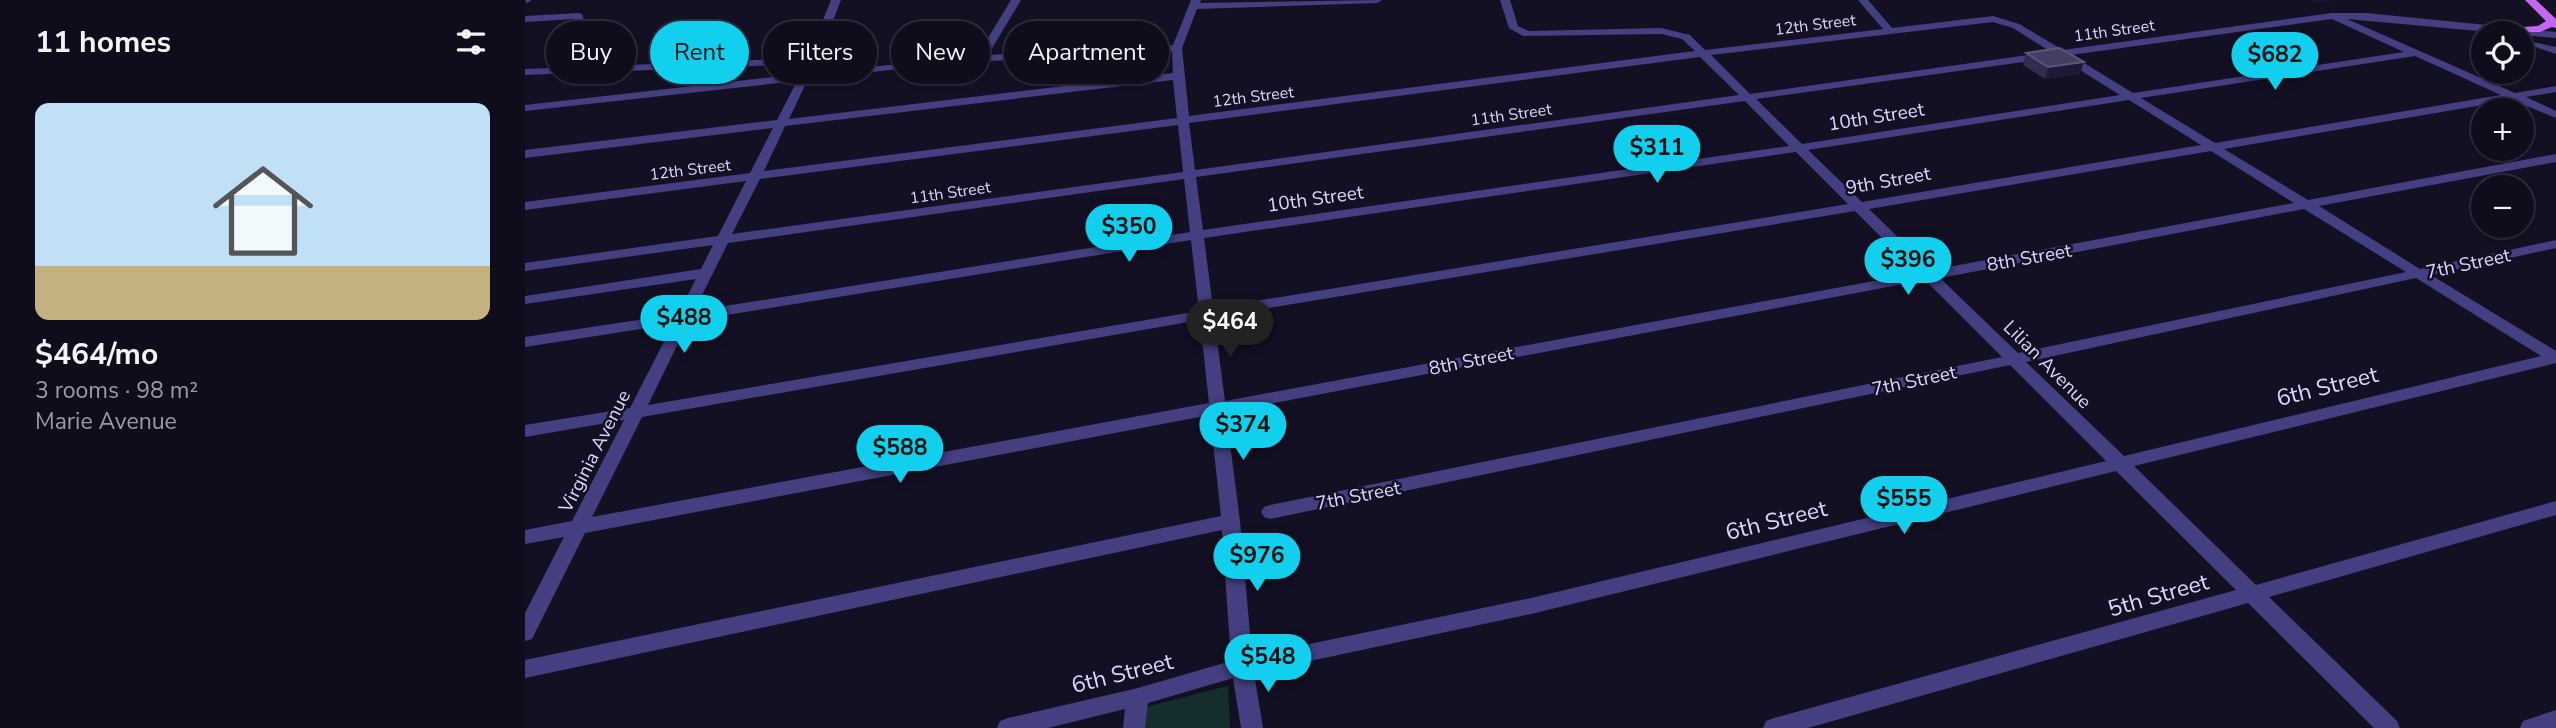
<!DOCTYPE html>
<html lang="en">
<head>
<meta charset="utf-8">
<style>
	:root { --surface:#0f0c1b; --page:#1d1a28; --text:#f1f3f6; --muted:#9b9ba3; --line:#2f2c3a; --accent:#11cfed }
	body { margin:0; font-family:"Nunito Sans",sans-serif; background:var(--page); color:var(--text); height:100vh; display:flex; flex-direction:column; font-size:26px; white-space:nowrap }
	* { box-sizing:border-box; margin:0 }
	p { font-size:23px; color:var(--muted) }
	.icon { flex:none; width:38px; height:38px; fill:none; stroke:currentColor; stroke-width:2; stroke-linecap:round; stroke-linejoin:round }
	.map { position:relative; flex:1; overflow:hidden }
	.drawer { display:flex; flex-direction:column; background:var(--surface); width:525px }
	.drawer>* { flex:none }
	.banner { position:absolute; left:21px; top:21px; width:665px; height:63px; display:flex; gap:14px }
	.buttons { position:absolute; left:1946px; top:21px; display:grid; gap:14px }
	.buttons a { display:grid; place-items:center; width:63px; height:63px; border-radius:50%; background:var(--surface); box-shadow:0 2px 5px #0004,0 0 0 2px var(--line); font-size:35px }
	.price { position:absolute; translate:-50% -60px; padding:0 16px; border-radius:24px; background:var(--accent); color:#111; font-size:23px; line-height:46px; filter:drop-shadow(0 2px 4px #0008) }
	.price::after { content:''; position:absolute; left:50%; top:42px; width:21px; height:16px; margin-left:-10px; background:inherit; clip-path:polygon(0 0,100% 0,50% 100%) }
	.price.current { background:#222; color:#fff }
	ul { padding:0; list-style:none }
	li { display:grid; align-content:center; gap:14px; height:371px; padding:0 35px }
	li span { display:grid; place-items:center; height:217px; border-radius:14px; color:#555 }
	li>.icon { margin-inline-start:auto }
	span .icon { width:126px; height:126px; fill:#fffc; stroke-width:1 }
	li b { font-size:30px }
	h2 { display:flex; justify-content:space-between; align-items:center; height:84px; padding:0 35px; font-size:30px }
	.pill { padding:0 24px; border-radius:32px; background:var(--surface); box-shadow:0 2px 5px #0004,0 0 0 2px var(--line); font-size:24px; line-height:63px }
	.pill.current { background:var(--accent); color:#111 }
	main { display:flex; flex:1; min-height:0 }
	.map>svg:first-child { display:block }
	.green { fill:#142e2e }
	.lines { fill:none; stroke-linecap:round; stroke-linejoin:round }
	.minor { fill:#443f80; fill-rule:evenodd }
	.major { fill:#c466f4; fill-rule:evenodd }
	.wall { fill:#342b51 }
	.shaded-wall { fill:#1f1837 }
	.building { fill:#463d63; stroke:#5d557b; stroke-width:2 }
	.labels { text-anchor:middle; stroke-width:5; stroke-linejoin:round; paint-order:stroke }
	.far-street-label { font-size:16px; fill:#dcd6fc; stroke:#141024 }
	.street-label { font-size:19px; fill:#dcd6fc; stroke:#141024 }
	.near-street-label { font-size:23px; fill:#dcd6fc; stroke:#141024 }
</style>
</head>
<body>
<main>
<section class="drawer">
<h2>11 homes<svg class="icon" aria-label="filters" viewBox="0 0 24 24"><path d="M4 7h16M4 17h16"/><circle cx="9" cy="7" r="2"/><circle cx="15" cy="17" r="2"/></svg></h2>
<ul>
<li><span style="background:linear-gradient(#bfe0f5 75%,#c2b280 0)"><svg class="icon" aria-label="home" viewBox="0 0 24 24"><path d="M3 11l9-7 9 7M6 9v11h12V9"/></svg></span><div><b>$464/mo</b><p>3 rooms · 98 m²</p><p>Marie Avenue</p></div></li>
</ul>
</section>
<div class="map">
<svg width="2031" height="728" viewBox="0 0 2031 728">
	<rect width="100%" height="100%" fill="#141024"/>
	<polygon class="green" points="703,686 705,728 615,728 621,707"/>
	<g class="lines">
		<g class="minor">
			<polygon points="0,0 7,0 2,3"/>
			<path d="M306 0H316L307 23 323 19 328 22 305 29 287 73 452 56 486 0H496L463 55 648 45 666 0H676L675 3 857 0 852 3 672 9 657 48 664 116 1170 51 1157 39 1136 34 998 36 984 28 975 0H985L993 26 1004 31 1136 28 1165 35 1180 50 1358 29 1333 0H1343L1367 28 1468 16 1494 24 1538 50 1807 13H1841L2031 32V38L1822 19 1990 93 2031 86V92L2001 97 2031 111V118L1987 100 1699 149 1783 200 2031 154V162L1794 206 1895 269 2031 240V248L1906 275 2031 351V363L1609 466 1731 585 2031 501V515L1744 597 1872 721 1875 728H1849L1723 603 1283 728H1238L1241 721 1249 718 1711 590 1591 471 1006 614 729 673 738 728H716L708 678 623 703 620 728H598L600 709 523 728H472L475 721 483 718 613 688 706 661 697 530 0 678V660L696 516 685 415 60 533 7 639 0 641V613L39 537 0 544V530L47 521 99 420 0 437V425L105 408 148 324 0 347V337L153 314 171 279 0 304V296L176 269 188 245 0 271V263L193 236 221 181 0 210V202L225 173 248 128 0 158V150L252 120 272 81 0 111V105L275 74 280 64 0 75V69L283 58ZM1807 19 1879 52 1608 93 1546 55ZM1468 22 1488 28 1526 52 1225 94 1186 55ZM647 51 648 73 264 119 283 79 428 63ZM1890 56 1976 95 1690 143 1616 98ZM1175 57 1214 95 670 170 664 123ZM1534 57 1595 95 1277 144 1231 99ZM648 80 652 118 239 171 260 126ZM1604 100 1676 145 1337 202 1283 150ZM1220 101 1264 146 678 230 671 177ZM653 125 658 172 207 234 235 179ZM1686 151 1769 203 1407 270 1344 209ZM1271 152 1323 204 688 308 679 238ZM659 179 665 232 169 311 203 243ZM1779 209 1881 272 1493 353 1415 278ZM1330 211 1392 273 700 401 689 317ZM666 240 674 311 123 405 164 321ZM1891 278 2016 356 1599 456 1501 362ZM1400 280 1477 357 745 505 739 507 736 512 739 517 745 519 1485 365 1581 461 1006 598 727 656 715 521 701 412ZM675 320 684 403 67 517 117 417Z"/>
			<polygon points="54,13 57,14 59,20 54,23 49,19 0,22 0,16"/>
			<polygon points="2008,42 2031,47 2031,54 2008,46"/>
			<polygon points="2031,710 2031,728 1995,728 1998,721"/>
		</g>
		<polygon class="major" points="2000,0 2011,0 2031,19 2031,28 2027,27 2015,32 1983,32 1983,28 2013,26 2021,21"/>
	</g>
	<polygon class="wall" points="1501,53 1555,74 1520,79 1498,65"/>
	<g class="shaded-wall">
		<polygon points="1789,0 1806,0 1788,2"/>
		<polygon points="1559,62 1555,74 1520,79 1523,67"/>
	</g>
	<polygon class="building" points="1535,48 1559,62 1523,67 1501,53"/>
	<g class="labels">
		<g class="far-street-label">
			<text transform="translate(1290 24) rotate(-7)" y="6">12th Street</text>
			<text transform="translate(1589 30) rotate(-8)" y="6">11th Street</text>
			<text transform="translate(728 96) rotate(-7)" y="6">12th Street</text>
			<text transform="translate(986 114) rotate(-8)" y="6">11th Street</text>
			<text transform="translate(165 169) rotate(-7)" y="6">12th Street</text>
			<text transform="translate(425 192) rotate(-8)" y="6">11th Street</text>
		</g>
		<g class="street-label">
			<text transform="translate(1351 116) rotate(-9)" y="7">10th Street</text>
			<text transform="translate(1363 180) rotate(-10)" y="7">9th Street</text>
			<text transform="translate(790 198) rotate(-8)" y="7">10th Street</text>
			<text transform="translate(1504 257) rotate(-10)" y="7">8th Street</text>
			<text transform="translate(1943 263) rotate(-12)" y="7">7th Street</text>
			<text transform="translate(946 360) rotate(-11)" y="7">8th Street</text>
			<text transform="translate(1523 364) rotate(45)" y="7">Lilian Avenue</text>
			<text transform="translate(1389 380) rotate(-12)" y="7">7th Street</text>
			<text transform="translate(69 451) rotate(-63)" y="7">Virginia Avenue</text>
			<text transform="translate(833 495) rotate(-11)" y="7">7th Street</text>
		</g>
		<g class="near-street-label">
			<text transform="translate(1802 386) rotate(-14)" y="8">6th Street</text>
			<text transform="translate(1251 520) rotate(-14)" y="8">6th Street</text>
			<text transform="translate(1633 595) rotate(-16)" y="8">5th Street</text>
			<text transform="translate(597 673) rotate(-14)" y="8">6th Street</text>
		</g>
	</g>
</svg>
<div class="buttons">
<a><svg class="icon" aria-label="locate" viewBox="0 0 24 24"><circle cx="12" cy="12" r="6"/><path d="M12 2v4M12 18v4M2 12h4M18 12h4"/></svg></a>
<a>+</a>
<a>−</a>
</div>
<b class="price" style="left:1750px;top:92px">$682</b>
<b class="price" style="left:1132px;top:185px">$311</b>
<b class="price" style="left:604px;top:264px">$350</b>
<b class="price" style="left:1383px;top:297px">$396</b>
<b class="price" style="left:159px;top:355px">$488</b>
<b class="price current" style="left:705px;top:359px">$464</b>
<b class="price" style="left:718px;top:462px">$374</b>
<b class="price" style="left:375px;top:485px">$588</b>
<b class="price" style="left:1379px;top:536px">$555</b>
<b class="price" style="left:732px;top:593px">$976</b>
<b class="price" style="left:743px;top:694px">$548</b>
<div class="banner">
<a class="pill">Buy</a>
<a class="pill current">Rent</a>
<a class="pill">Filters</a>
<a class="pill">New</a>
<a class="pill">Apartment</a>
</div>
</div>
</main>
</body>
</html>
